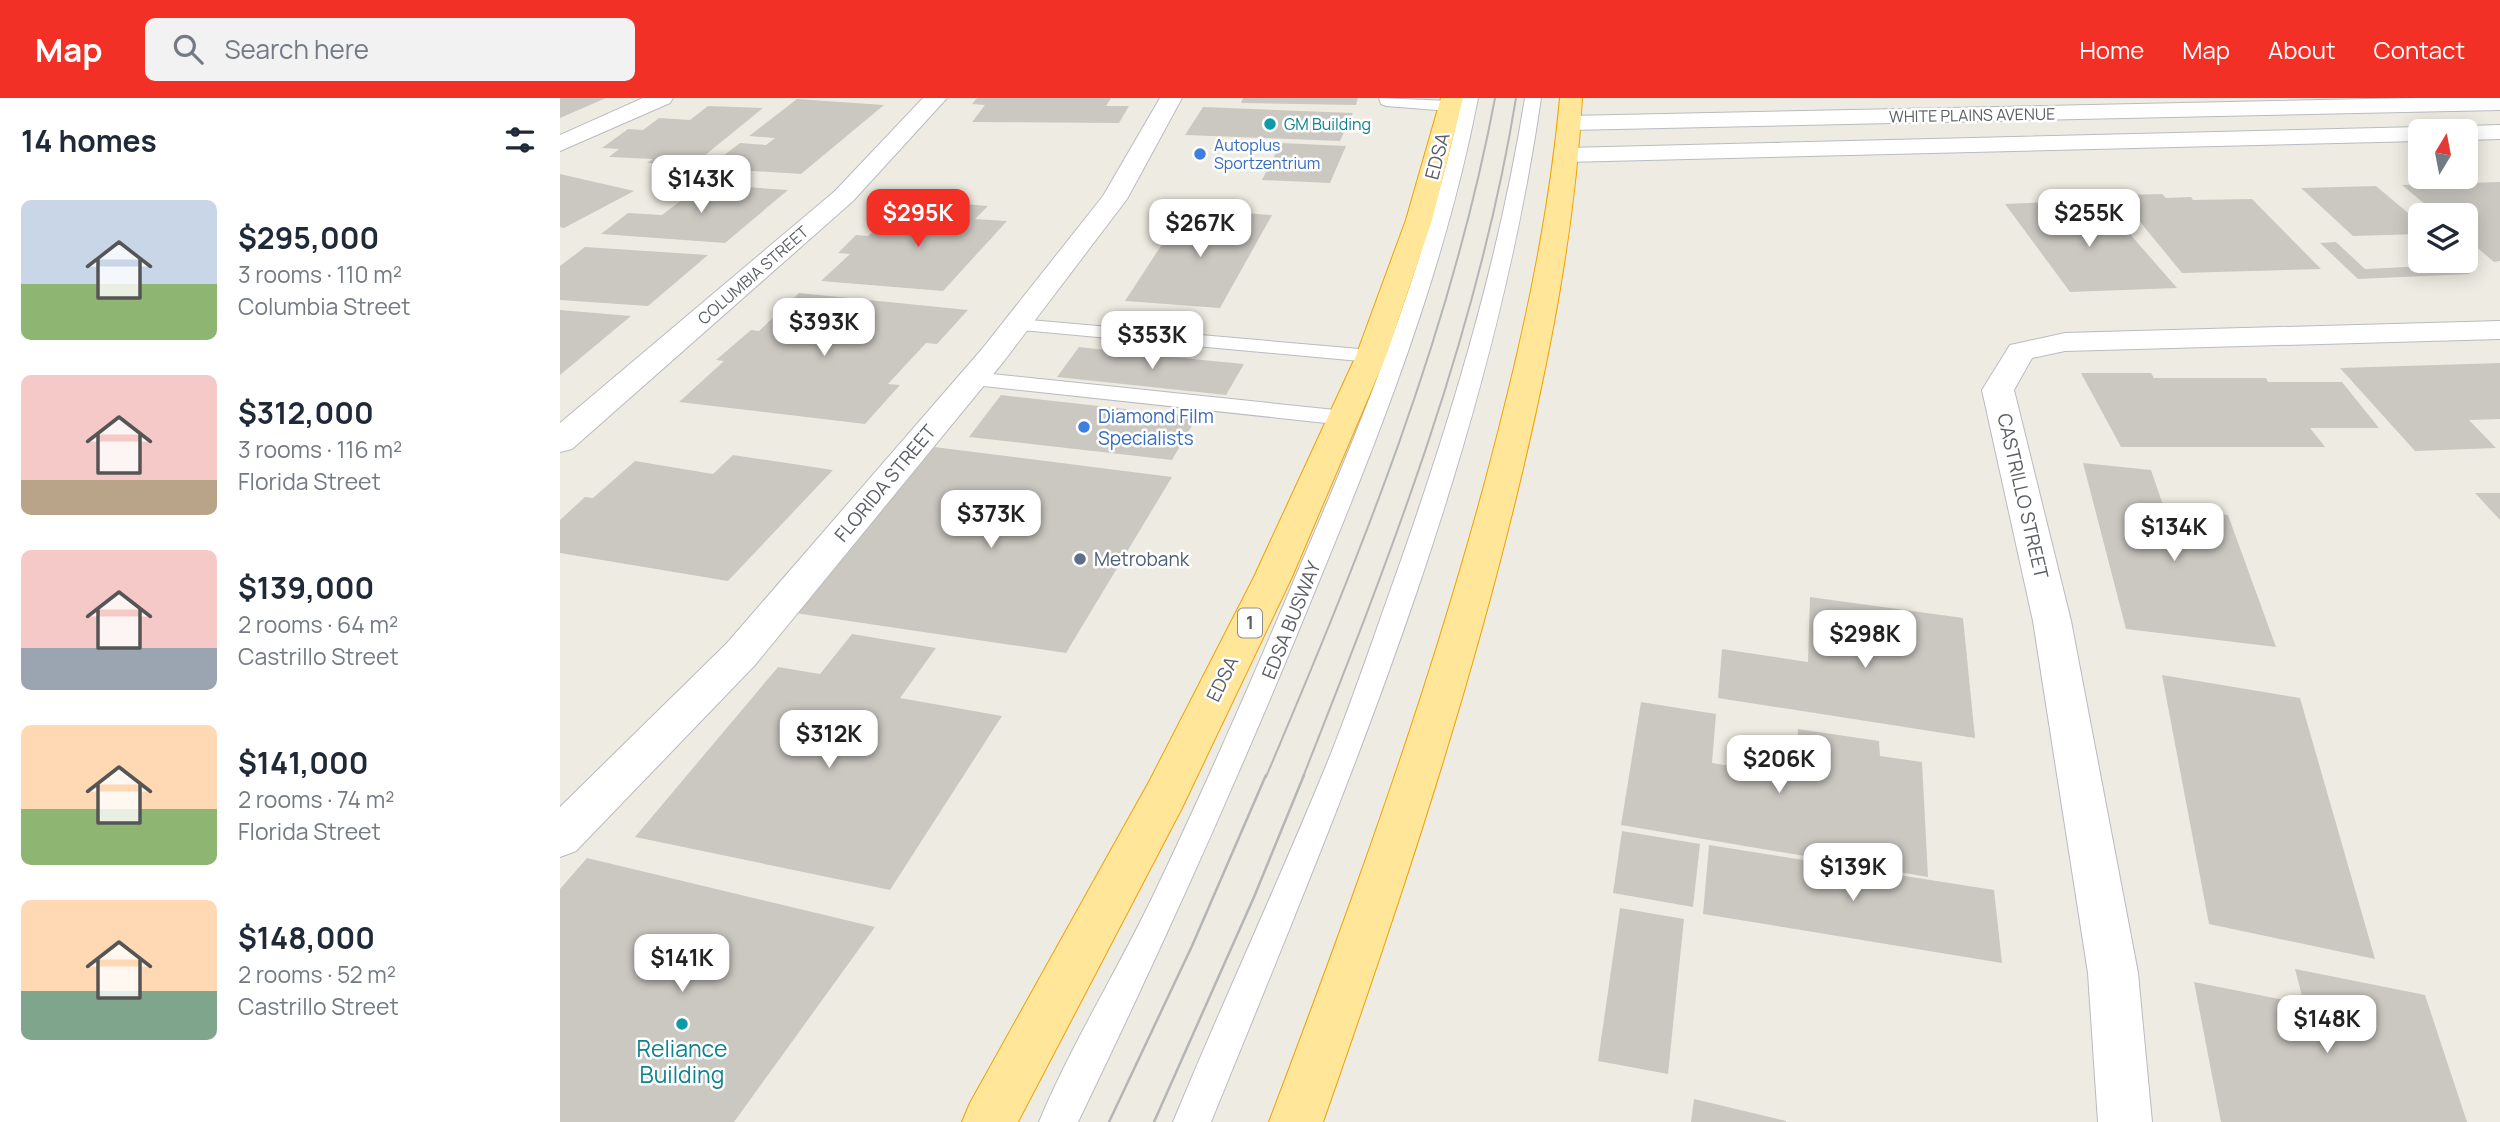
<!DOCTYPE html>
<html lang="en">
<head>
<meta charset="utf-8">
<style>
	:root { --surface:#fff; --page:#f2f2f3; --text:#1f2937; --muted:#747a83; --accent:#f23025 }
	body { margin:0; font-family:Manrope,sans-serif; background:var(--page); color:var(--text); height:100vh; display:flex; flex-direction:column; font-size:26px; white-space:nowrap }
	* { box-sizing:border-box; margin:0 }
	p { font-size:23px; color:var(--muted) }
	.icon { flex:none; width:38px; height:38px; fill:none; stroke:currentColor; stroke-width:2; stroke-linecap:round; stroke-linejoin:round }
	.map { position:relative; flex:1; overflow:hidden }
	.drawer { display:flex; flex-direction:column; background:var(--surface); width:560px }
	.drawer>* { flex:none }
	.needle { width:46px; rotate:10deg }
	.controls { position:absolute; left:1848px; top:21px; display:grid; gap:14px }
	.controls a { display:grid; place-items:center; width:70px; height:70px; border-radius:10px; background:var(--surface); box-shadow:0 4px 18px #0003; font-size:35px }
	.price { position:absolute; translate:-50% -60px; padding:0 16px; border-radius:14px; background:#fff; color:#222; font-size:23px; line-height:46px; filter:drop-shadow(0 2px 4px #0008) }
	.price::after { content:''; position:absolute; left:50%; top:42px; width:21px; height:16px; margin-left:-10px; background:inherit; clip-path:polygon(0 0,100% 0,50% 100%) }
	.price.on { background:var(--accent); color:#fff }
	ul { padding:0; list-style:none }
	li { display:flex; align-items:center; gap:21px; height:175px; padding:0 21px }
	li span { display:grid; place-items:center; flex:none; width:196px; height:140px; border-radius:10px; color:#555 }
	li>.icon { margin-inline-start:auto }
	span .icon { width:84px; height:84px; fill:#fffc; stroke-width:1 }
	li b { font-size:30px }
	h2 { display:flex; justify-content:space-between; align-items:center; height:84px; padding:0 21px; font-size:30px }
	header { display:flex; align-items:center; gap:42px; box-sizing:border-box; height:98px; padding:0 35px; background:var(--accent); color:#fff }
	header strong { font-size:33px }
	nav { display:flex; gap:38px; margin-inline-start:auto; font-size:24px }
	.search { width:490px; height:63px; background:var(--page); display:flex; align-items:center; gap:18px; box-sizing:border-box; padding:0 24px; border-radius:10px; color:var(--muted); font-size:26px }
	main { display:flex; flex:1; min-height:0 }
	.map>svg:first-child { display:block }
	.building { fill:#cbc8c2 }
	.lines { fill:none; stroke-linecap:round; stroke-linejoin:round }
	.service-casing { stroke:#b8bbc0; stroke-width:2 }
	.minor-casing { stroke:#b8bbc0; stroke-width:2 }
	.tertiary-casing { stroke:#b8bbc0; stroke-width:2 }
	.trunk-casing { stroke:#f1a000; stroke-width:2 }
	.service { fill:#fff; fill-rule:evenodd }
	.minor { fill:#fff; fill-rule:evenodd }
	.tertiary { fill:#fff; fill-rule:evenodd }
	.trunk { fill:#ffe698; fill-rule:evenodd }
	.tram-far1 { stroke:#b4b5b5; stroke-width:2 }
	.tram { stroke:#b4b5b5; stroke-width:2.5 }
	.culture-dot { fill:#0f9aa8; stroke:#fff; stroke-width:2.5 }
	.shop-dot { fill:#3f7fe0; stroke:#fff; stroke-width:2.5 }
	.service-dot { fill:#5c6f8a; stroke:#fff; stroke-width:2.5 }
	.labels { text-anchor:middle; stroke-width:5; stroke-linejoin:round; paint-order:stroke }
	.far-street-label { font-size:16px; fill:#5b5f64; stroke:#fff }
	.far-culture-label { font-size:16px; fill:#0d838f; stroke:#fff; text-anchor:start }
	.far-shop-label { font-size:16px; fill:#366cbe; stroke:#fff; text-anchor:start }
	.shield { fill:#fff; stroke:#8c8f92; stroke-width:2 }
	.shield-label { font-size:18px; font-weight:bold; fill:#5b5f64 }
	.street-label { font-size:19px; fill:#5b5f64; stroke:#fff }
	.shop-label { font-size:19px; fill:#366cbe; stroke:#fff; text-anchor:start }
	.service-label { font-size:19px; fill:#4e5e75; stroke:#fff; text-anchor:start }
	.near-culture-label { font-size:23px; fill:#0d838f; stroke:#fff }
</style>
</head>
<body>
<header>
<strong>Map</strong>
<div class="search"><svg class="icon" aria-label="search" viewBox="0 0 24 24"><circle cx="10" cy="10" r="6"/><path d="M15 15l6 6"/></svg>Search here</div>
<nav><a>Home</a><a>Map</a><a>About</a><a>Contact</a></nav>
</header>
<main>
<section class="drawer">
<h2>14 homes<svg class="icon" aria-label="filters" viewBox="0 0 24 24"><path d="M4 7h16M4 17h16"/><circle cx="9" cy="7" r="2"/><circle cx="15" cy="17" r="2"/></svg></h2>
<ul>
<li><span style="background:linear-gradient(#c9d6e8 60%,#8fb573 0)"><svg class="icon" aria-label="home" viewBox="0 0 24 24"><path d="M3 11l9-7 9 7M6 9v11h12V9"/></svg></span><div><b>$295,000</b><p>3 rooms · 110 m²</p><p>Columbia Street</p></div></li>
<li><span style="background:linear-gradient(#f6c9c9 75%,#b9a48a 0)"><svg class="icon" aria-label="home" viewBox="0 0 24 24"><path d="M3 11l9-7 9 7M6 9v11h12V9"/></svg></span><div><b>$312,000</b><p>3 rooms · 116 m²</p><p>Florida Street</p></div></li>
<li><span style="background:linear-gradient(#f6c9c9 70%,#9aa5b1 0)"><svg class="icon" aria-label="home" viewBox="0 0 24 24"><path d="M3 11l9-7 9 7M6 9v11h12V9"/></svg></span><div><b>$139,000</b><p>2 rooms · 64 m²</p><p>Castrillo Street</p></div></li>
<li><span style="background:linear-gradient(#ffd9b3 60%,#8fb573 0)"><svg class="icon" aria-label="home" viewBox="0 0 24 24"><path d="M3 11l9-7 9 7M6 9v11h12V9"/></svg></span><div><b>$141,000</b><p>2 rooms · 74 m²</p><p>Florida Street</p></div></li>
<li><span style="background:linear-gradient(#ffd9b3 65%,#7fa58c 0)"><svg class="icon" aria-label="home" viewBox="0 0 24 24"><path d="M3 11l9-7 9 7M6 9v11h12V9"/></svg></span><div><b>$148,000</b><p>2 rooms · 52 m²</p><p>Castrillo Street</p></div></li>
</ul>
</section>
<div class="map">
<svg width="1940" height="1024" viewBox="0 0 1940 1024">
	<rect width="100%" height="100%" fill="#eeece2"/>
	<g class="building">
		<polygon points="0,0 46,0 0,20"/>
		<polygon points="417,0 551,0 546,8 569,8 559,25 412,24 425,7 412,6"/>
		<polygon points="683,0 798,0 796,7 681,5"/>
		<polygon points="237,1 324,7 241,76 147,70 180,45 206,47 215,40 189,38"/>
		<polygon points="148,8 203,10 133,67 87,65 93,61 49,59 59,51 42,50 68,31 83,32 99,20 130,22"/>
		<polygon points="643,9 793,15 780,43 625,37"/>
		<polygon points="721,45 786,48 770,85 702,82"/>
		<polygon points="0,76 74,93 4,130 0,129"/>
		<polygon points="1940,84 1940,163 1934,164 1906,140 1906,117 1878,117 1842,87"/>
		<polygon points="143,86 228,92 165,145 41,136 68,115 102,117"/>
		<polygon points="1816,88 1860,125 1860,136 1793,138 1741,90"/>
		<polygon points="1602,96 1606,100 1631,99 1633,102 1692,101 1761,171 1622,175 1558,97"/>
		<polygon points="369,103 428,108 415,121 447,123 383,193 261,183 290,156 278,155 296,137 308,138 319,128 342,129"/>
		<polygon points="1491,104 1497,112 1536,110 1545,120 1556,120 1617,190 1510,194 1445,106"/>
		<polygon points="625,111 712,117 660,210 565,203"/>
		<polygon points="1776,144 1805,171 1886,167 1881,163 1894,163 1910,176 1798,181 1760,145"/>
		<polygon points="25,149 148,157 88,208 0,202 0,168"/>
		<polygon points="239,195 408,212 377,246 366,245 328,286 340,287 305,326 119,304 164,263 156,262 191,232 199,233"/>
		<polygon points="0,212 71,218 0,277"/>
		<polygon points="519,249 591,257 684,266 666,297 497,279"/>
		<polygon points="1940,265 1940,321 1909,322 1936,350 1855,353 1780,270"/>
		<polygon points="1521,275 1591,275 1594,280 1706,280 1708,284 1782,284 1819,330 1750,330 1765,349 1561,349"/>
		<polygon points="441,297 637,319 612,362 409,339"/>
		<polygon points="374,349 612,379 506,555 235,515"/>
		<polygon points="173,357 273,372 168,483 0,455 0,422 25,399 33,400 75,363 153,376"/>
		<polygon points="1523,365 1591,372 1604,410 1668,417 1716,549 1566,531"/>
		<polygon points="1915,395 1940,395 1940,422"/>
		<polygon points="1250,499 1403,520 1415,640 1158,600 1162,551 1248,564"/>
		<polygon points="292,536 376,550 340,600 442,618 330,792 75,739 218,569 260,576"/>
		<polygon points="1602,577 1740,600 1815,861 1649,826"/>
		<polygon points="1081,604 1156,616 1152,665 1236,679 1238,631 1319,643 1320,658 1362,664 1368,779 1061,727"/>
		<polygon points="1062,733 1140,746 1133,809 1053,795"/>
		<polygon points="1149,747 1434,792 1442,865 1143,816"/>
		<polygon points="27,760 315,829 174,1024 0,1024 0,791"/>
		<polygon points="1060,810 1124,821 1108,976 1038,963"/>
		<polygon points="1735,871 1865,897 1907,1024 1661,1024 1634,884 1744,906"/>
		<polygon points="1134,1001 1226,1023 1226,1024 1131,1024"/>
	</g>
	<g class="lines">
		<g class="service-casing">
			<g id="service">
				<polygon points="819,0 890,3 898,8 890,13 826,8 821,6"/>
				<path d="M902 0H918C885 170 823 329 757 488 683 670 603 848 518 1024H479C511 947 556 875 592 800 644 691 693 580 740 468 806 316 867 163 902 0Z"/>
				<path d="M965 0H981C929 358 786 692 651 1024H613C664 901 720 781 770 658 795 595 816 532 839 468 893 315 939 161 965 0Z"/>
				<polygon points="458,221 811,252 818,254 821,258 818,262 811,264 451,231 448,227 451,223"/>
				<polygon points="413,274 785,313 793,315 796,320 793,325 785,327 405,286 402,281 405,276"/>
			</g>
		</g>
		<g class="minor-casing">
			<g id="minor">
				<polygon points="83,0 113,0 110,5 0,53 0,37"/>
				<polygon points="363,0 387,0 293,103 12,351 0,354 0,325 275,93"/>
				<polygon points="600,0 622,0 567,101 444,263 195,567 16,753 0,759 0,709 167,545 422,251 543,98"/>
				<polygon points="1940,223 1940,241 1505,253 1472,260 1454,292 1511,523 1578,875 1592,1024 1538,1024 1528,875 1473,523 1422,292 1450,247 1505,235"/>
			</g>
		</g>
		<g class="tertiary-casing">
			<g id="tertiary">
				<polygon points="1856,0 1940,0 1940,12 1010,32 1002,30 998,25 1002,20 1010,18"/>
				<polygon points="1940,27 1940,41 1906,42 1906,33 1895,33 1906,28"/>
				<polygon points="1860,29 1870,33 1860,33 1860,43 1006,64 997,62 994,57 997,52 1006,50"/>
			</g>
		</g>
		<g class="trunk-casing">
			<g id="trunk">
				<polygon points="881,0 903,0 872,122 826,258 732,479 622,710 458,1024 402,1024 410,1005 590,682 694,479 796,258 846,122"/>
				<path d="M1000 0H1022C1015 130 990 257 960 383 908 601 837 813 763 1024H709C789 813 866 602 925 384 959 257 988 131 1000 0Z"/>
			</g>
		</g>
		<use href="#service" class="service"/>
		<use href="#minor" class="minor"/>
		<use href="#tertiary" class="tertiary"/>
		<use href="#trunk" class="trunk"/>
		<g class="tram-far1">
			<path d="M706 679C799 459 891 235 935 0"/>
			<path d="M743 679C830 458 918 235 956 0"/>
		</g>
		<g class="tram">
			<polyline points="549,1024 632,848 706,677"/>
			<polyline points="594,1024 694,799 744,677"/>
		</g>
	</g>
	<g class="culture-dot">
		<circle cx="710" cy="26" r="7"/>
		<circle cx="122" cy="926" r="7"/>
	</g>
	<g class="shop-dot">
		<circle cx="640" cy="56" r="7"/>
		<circle cx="524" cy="329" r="7"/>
	</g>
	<circle class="service-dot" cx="520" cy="461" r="7"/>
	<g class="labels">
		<g class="far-street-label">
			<text transform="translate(1412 17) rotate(-1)" y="6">WHITE PLAINS AVENUE</text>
			<text transform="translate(193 177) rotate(-41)" y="6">COLUMBIA STREET</text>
		</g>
		<g class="far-culture-label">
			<text x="724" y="32">GM Building</text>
		</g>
		<g class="far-shop-label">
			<text x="654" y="53">Autoplus<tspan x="654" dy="18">Sportzentrium</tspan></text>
		</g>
		<rect class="shield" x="678" y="510.5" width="24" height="29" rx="5"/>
		<g class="shield-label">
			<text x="690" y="531">1</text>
		</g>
		<g class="street-label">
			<text transform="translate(877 58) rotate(-75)" y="7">EDSA</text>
			<text transform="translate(325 385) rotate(-50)" y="7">FLORIDA STREET</text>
			<text transform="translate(1463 398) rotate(77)" y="7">CASTRILLO STREET</text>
			<text transform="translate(731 522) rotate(-68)" y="7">EDSA BUSWAY</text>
			<text transform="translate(662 581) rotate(-64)" y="7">EDSA</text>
		</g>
		<g class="shop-label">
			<text x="538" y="325">Diamond Film<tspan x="538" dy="22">Specialists</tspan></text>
		</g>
		<g class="service-label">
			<text x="534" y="468">Metrobank</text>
		</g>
		<g class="near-culture-label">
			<text x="122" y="959">Reliance<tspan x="122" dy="26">Building</tspan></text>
		</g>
	</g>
</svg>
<div class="controls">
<a><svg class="needle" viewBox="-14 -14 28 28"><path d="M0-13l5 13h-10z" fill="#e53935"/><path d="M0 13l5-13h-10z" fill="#747a83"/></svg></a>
<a><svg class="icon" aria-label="layers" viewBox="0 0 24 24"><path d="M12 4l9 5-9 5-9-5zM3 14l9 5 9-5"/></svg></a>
</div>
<b class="price" style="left:141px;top:117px">$143K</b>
<b class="price on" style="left:358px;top:151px">$295K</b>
<b class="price" style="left:1529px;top:151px">$255K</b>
<b class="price" style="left:640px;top:161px">$267K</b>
<b class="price" style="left:264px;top:260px">$393K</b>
<b class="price" style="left:592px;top:273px">$353K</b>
<b class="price" style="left:431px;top:452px">$373K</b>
<b class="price" style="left:1614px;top:465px">$134K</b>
<b class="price" style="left:1305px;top:572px">$298K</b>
<b class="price" style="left:269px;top:672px">$312K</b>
<b class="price" style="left:1219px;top:697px">$206K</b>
<b class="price" style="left:1293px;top:805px">$139K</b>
<b class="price" style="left:122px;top:896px">$141K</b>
<b class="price" style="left:1767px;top:957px">$148K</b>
</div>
</main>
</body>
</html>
